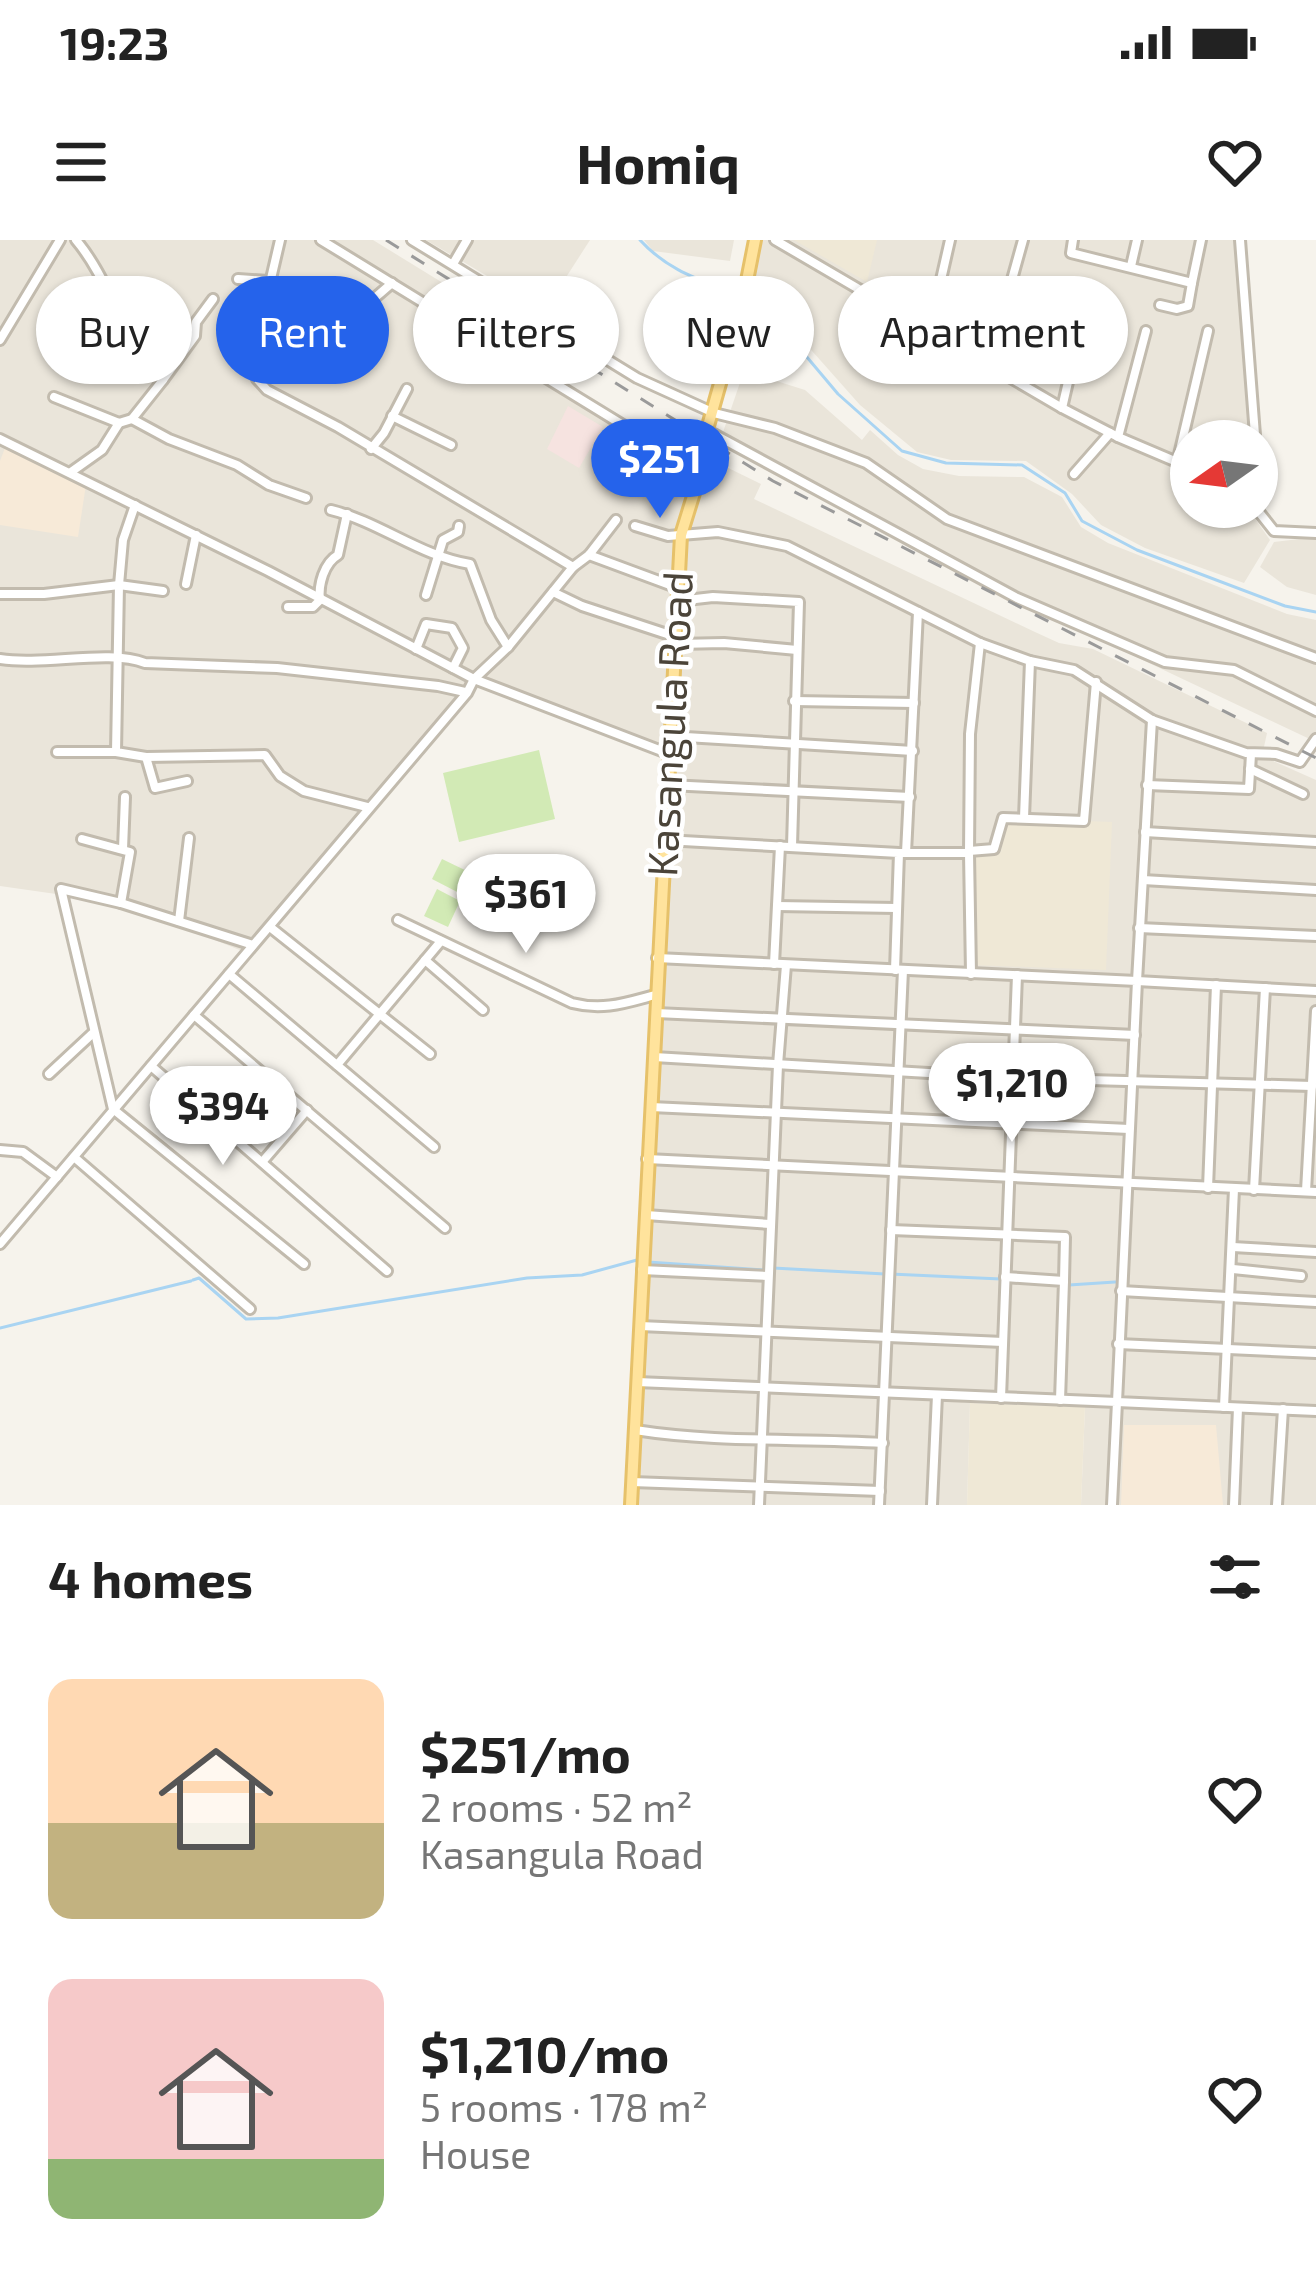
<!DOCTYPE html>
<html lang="en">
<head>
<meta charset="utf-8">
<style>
	:root { --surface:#fff; --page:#f6f6f6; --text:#222; --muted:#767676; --accent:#2563eb }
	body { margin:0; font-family:"Exo 2",sans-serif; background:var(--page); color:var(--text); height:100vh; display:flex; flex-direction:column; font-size:45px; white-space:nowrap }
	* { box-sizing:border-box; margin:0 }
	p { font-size:39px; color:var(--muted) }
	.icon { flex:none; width:66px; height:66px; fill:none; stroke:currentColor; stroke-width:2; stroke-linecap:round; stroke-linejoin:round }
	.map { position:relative; height:1265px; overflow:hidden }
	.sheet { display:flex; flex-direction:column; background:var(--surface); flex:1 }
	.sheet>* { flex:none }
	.top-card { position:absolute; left:36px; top:36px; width:1245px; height:108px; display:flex; gap:24px }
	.needle { width:78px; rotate:256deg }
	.fabs { position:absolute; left:1170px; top:180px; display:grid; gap:24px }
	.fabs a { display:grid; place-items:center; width:108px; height:108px; border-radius:50%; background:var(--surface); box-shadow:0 3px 9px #0004; font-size:60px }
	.price { position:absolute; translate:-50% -102px; padding:0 27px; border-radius:42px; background:#fff; color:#222; font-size:39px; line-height:78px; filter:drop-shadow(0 3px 6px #0008) }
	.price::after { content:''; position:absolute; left:50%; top:72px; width:36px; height:27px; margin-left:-18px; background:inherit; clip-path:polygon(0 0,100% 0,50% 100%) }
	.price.active { background:var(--accent); color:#fff }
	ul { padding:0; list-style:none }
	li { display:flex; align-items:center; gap:36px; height:300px; padding:0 48px }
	li span { display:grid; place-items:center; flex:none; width:336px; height:240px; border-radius:24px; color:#555 }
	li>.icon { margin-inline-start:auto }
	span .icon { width:144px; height:144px; fill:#fffc; stroke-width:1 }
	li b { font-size:51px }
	h2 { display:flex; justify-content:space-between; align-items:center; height:144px; padding:0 48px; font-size:51px }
	.chip { padding:0 42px; border-radius:54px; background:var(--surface); box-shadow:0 3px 9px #0004; font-size:42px; line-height:108px }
	.chip.active { background:var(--accent); color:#fff }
	.status { display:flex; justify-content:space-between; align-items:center; height:84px; padding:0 60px; background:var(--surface); direction:ltr }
	.status svg { height:33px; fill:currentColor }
	header { display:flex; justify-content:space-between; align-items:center; height:156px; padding:0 48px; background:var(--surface); font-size:54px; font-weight:700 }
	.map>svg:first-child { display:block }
	.residential { fill:#eae5da; fill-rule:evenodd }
	.commercial { fill:#f7ead8 }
	.education { fill:#efe8d6 }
	.medical { fill:#f6e3e0 }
	.green { fill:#d2eab5 }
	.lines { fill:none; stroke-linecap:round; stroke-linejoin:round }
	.stream { stroke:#a9d4f2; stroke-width:3 }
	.minor-casing { stroke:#c2bbae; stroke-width:14 }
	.major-casing { stroke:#e6c16a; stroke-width:16 }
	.minor { stroke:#fff; stroke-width:8 }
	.major { stroke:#ffe39c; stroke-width:10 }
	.rail { stroke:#9a9a9a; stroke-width:3; stroke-dasharray:15 15; stroke-linecap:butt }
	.labels { text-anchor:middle; stroke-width:9; stroke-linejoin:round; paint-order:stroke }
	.street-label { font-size:42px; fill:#4b4439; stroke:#fff }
</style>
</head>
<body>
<div class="status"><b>19:23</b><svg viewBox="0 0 49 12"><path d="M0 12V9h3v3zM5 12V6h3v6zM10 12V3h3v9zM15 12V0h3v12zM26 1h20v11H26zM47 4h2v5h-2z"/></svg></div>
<header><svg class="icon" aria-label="menu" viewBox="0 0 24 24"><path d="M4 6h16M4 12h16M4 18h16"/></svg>Homiq<svg class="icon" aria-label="heart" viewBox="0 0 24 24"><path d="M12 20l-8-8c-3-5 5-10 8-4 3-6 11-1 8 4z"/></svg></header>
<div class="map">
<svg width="1316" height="1265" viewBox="0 0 1316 1265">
	<rect width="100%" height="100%" fill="#f6f3ec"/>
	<g class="residential">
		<path d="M0 0H373L565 118 557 142 694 224 688 265 714 221 761 244 754 259 1035 392 1059 403 1093 409 1267 493 1262 516 1316 540V1265H1112L1117 1163 886 1153 970 1163 967 1265H630L667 513 475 439 247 713 126 664 0 646ZM1003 579 1106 730 977 613 1001 612Z"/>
		<polygon points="426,0 590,0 545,70"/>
		<polygon points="644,0 734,0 730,21 653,11"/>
		<polygon points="763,0 1237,0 1254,201 1191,201 1191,267 1247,267 1270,300 1244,343 1145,308 1101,285 1072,254 1026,221 951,220 917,212 860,165 797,94 748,54"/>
		<polygon points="744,131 805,150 862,200 870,190 898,215 923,229 959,236 1024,237 1062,257 1081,287 1108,303 1287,374 1316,380 1316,502 1020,362 720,201"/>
		<polygon points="1316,297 1316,355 1287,347 1260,327 1274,302"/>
		<polygon points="1114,1165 1110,1265 1081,1265 1085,1167"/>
	</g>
	<g class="commercial">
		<polygon points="8,200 87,238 78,297 0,285 0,221"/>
		<polygon points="1124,1185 1216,1185 1223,1265 1121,1265"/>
	</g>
	<g class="education">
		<polygon points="794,0 877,0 867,42"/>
		<polygon points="1003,578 1112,582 1106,730 973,725 976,613 1001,612"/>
		<polygon points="970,1163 1085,1167 1081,1265 967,1265"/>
	</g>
	<polygon class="medical" points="568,166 603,187 579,228 547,209"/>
	<g class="green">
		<polygon points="539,510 555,579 459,602 443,533"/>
		<polygon points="442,619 473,634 463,655 432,639"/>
		<polygon points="437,649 460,661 448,687 424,676"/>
	</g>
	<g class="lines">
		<g class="stream">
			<path d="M640 0C668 31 701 40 738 55"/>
			<polyline points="747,58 774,78 838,154 902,211 946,223 1022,225 1065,253 1082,281 1137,310 1285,366 1316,372"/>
			<polyline points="648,1022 764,1030"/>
			<polyline points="773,1028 885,1034"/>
			<polyline points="890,1034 1001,1039"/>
			<polyline points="193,1040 199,1038 246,1079 278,1078 527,1038 582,1035 637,1020"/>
			<polyline points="1069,1045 1115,1042"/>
			<polyline points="0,1088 191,1041"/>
		</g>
		<g class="minor-casing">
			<g id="minor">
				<path d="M76 0C113 44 121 101 163 140L132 179 169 199 237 225 269 245 306 258"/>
				<polyline points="321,0 631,190 702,227"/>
				<polyline points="412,0 637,138 714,173 775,188 866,223 947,279 1316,418"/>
				<polyline points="775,0 1062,168 1118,197 1191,228"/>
				<polyline points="1073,0 1071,13 1192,43 1201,0"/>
				<polyline points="1240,0 1257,221"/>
				<polyline points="453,24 467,0"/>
				<polyline points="1131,26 1137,0"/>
				<polyline points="238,39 268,41"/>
				<polyline points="370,62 392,43"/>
				<polyline points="1160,65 1177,69 1188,66 1192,43"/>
				<polyline points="930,88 950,0"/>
				<polyline points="0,100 60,0"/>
				<polyline points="989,122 1023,0"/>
				<polyline points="163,140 195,96 196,82 213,59"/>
				<polyline points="54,157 119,183 132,179"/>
				<polyline points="1062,168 1089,51"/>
				<polyline points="392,176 451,205"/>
				<polyline points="708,191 1017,358 1165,422 1234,430 1316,471"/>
				<polyline points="1118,197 1146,91"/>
				<polyline points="0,199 268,331 474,439 667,513"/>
				<polyline points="371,209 384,193 407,149"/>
				<polyline points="1177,223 1208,91"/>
				<polyline points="71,232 102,210 119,183"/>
				<polyline points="1074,234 1110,193"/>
				<polyline points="135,265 123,300 119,345 116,512 146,517 265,515 280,536 304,551 367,567"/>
				<polyline points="1255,267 1274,291 1316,293"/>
				<path d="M331 270C380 282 420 316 470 324L491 380 508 407"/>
				<polyline points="635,286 668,296 718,292 787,306 980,403 1030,421 1024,578"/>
				<polyline points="589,315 678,348"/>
				<polyline points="573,327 589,315 616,280"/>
				<polyline points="186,344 196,295"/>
				<polyline points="553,352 582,366 676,397"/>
				<polyline points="0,354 44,354 119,345 163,351"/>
				<polyline points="426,355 443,300 458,292 459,286"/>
				<polyline points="678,361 713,357 799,362 792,606"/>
				<path d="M288 367H313L320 360C318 345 324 323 338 315L347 274"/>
				<polyline points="677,404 724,403 797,410"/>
				<polyline points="416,409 426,384 452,388 463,408 453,428"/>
				<path d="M0 419C44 426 109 409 145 423L277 428 438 446 465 452"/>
				<polyline points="1030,421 1074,430 1152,480 1246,513 1276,514 1300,522 1316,499"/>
				<polyline points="794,461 914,463"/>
				<polyline points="1152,480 1137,741 1316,751"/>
				<polyline points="669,496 913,511"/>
				<polyline points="57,512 116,512"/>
				<polyline points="146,517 155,548 187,541"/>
				<polyline points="1250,529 1303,554"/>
				<polyline points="669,545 910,557"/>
				<polyline points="1147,545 1249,549 1251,514"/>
				<polyline points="1145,592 1316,602"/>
				<polyline points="82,599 130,612 121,663"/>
				<polyline points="665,600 899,613 895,730"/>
				<polyline points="123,609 125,557"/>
				<polyline points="969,611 994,609 1003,578 1084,581 1096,442"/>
				<polyline points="899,613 969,613 970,494 980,403"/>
				<polyline points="906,613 918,372"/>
				<polyline points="969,613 971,734"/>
				<polyline points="1143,640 1316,650"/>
				<polyline points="777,666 896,668"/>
				<path d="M398 680 572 763C603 771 625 763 655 755"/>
				<polyline points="179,681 189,598"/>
				<polyline points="270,687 430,814"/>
				<polyline points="1139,688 1316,696"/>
				<polyline points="253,705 121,663 61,649 113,869 304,1024"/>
				<polyline points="657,718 1137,741 1117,1162 1316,1171"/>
				<polyline points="425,720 483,770"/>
				<polyline points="774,724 780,606"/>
				<polyline points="229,734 434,907"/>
				<polyline points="656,773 1135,795"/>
				<polyline points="194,775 445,988"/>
				<polyline points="654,817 1014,838 1312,846"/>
				<polyline points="337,825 441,701"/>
				<polyline points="151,826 387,1031"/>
				<polyline points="49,834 92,794"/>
				<polyline points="651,867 1129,889"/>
				<polyline points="0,910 23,912 57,937"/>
				<polyline points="74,917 250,1069"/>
				<polyline points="647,919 1316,952"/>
				<polyline points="263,921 307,870"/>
				<polyline points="1208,948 1216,745"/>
				<polyline points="1254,950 1265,748"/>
				<polyline points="1306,951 1316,771"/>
				<polyline points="646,975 770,984"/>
				<polyline points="891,990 1065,997 1064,1041"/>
				<polyline points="0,1004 467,453 474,439 508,407 573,327 338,187 267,150 257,139 253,116 280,0"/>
				<polyline points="1233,1007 1316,1012"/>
				<polyline points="1233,1029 1301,1036"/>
				<polyline points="642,1030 768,1036"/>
				<polyline points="1005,1037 1064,1041 1060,1160"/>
				<polyline points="1121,1051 1316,1062"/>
				<polyline points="640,1086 1003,1102"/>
				<polyline points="1118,1104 1316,1113"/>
				<polyline points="637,1142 1117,1162 1112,1265"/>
				<polyline points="1001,1158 1017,735"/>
				<polyline points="1224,1167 1234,949"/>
				<path d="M635 1190C717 1203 800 1198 883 1203"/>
				<polyline points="632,1242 880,1251"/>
				<polyline points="759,1265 778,825 786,725"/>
				<polyline points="879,1265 903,730"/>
				<polyline points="932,1265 937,1155"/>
				<polyline points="1234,1265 1238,1168"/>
				<polyline points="1277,1265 1283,1169"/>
			</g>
		</g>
		<g class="major-casing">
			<polyline id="major" points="631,1265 681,295 702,227 704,200 742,66 755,0"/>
		</g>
		<use href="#minor" class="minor"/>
		<use href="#major" class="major"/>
		<polyline class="rail" points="386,0 773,241 1316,518"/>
	</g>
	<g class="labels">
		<g class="street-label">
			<text transform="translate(670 484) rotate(-87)" y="15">Kasangula Road</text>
		</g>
	</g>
</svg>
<div class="fabs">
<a><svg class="needle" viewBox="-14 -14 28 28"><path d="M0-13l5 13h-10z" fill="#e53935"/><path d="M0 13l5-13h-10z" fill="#767676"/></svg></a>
</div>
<b class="price active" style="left:660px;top:281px">$251</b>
<b class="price" style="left:526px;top:716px">$361</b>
<b class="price" style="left:1012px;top:905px">$1,210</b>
<b class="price" style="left:223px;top:928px">$394</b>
<div class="top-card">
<a class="chip">Buy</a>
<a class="chip active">Rent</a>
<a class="chip">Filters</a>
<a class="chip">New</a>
<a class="chip">Apartment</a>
</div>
</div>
<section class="sheet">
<h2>4 homes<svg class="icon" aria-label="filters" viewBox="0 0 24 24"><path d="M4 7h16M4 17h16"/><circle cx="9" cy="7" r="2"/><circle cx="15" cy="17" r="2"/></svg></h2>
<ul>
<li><span style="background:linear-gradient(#ffd9b3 60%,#c2b280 0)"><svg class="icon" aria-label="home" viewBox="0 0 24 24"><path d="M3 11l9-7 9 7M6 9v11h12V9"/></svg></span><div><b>$251/mo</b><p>2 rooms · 52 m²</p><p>Kasangula Road</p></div><svg class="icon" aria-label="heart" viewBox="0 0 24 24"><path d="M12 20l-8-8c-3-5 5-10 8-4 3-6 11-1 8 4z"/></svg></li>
<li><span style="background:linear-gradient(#f6c9c9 75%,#8fb573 0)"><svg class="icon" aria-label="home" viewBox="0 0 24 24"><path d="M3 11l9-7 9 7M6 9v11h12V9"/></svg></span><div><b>$1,210/mo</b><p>5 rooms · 178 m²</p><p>House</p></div><svg class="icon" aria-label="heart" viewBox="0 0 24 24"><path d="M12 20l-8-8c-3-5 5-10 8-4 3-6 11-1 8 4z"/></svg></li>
</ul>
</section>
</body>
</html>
